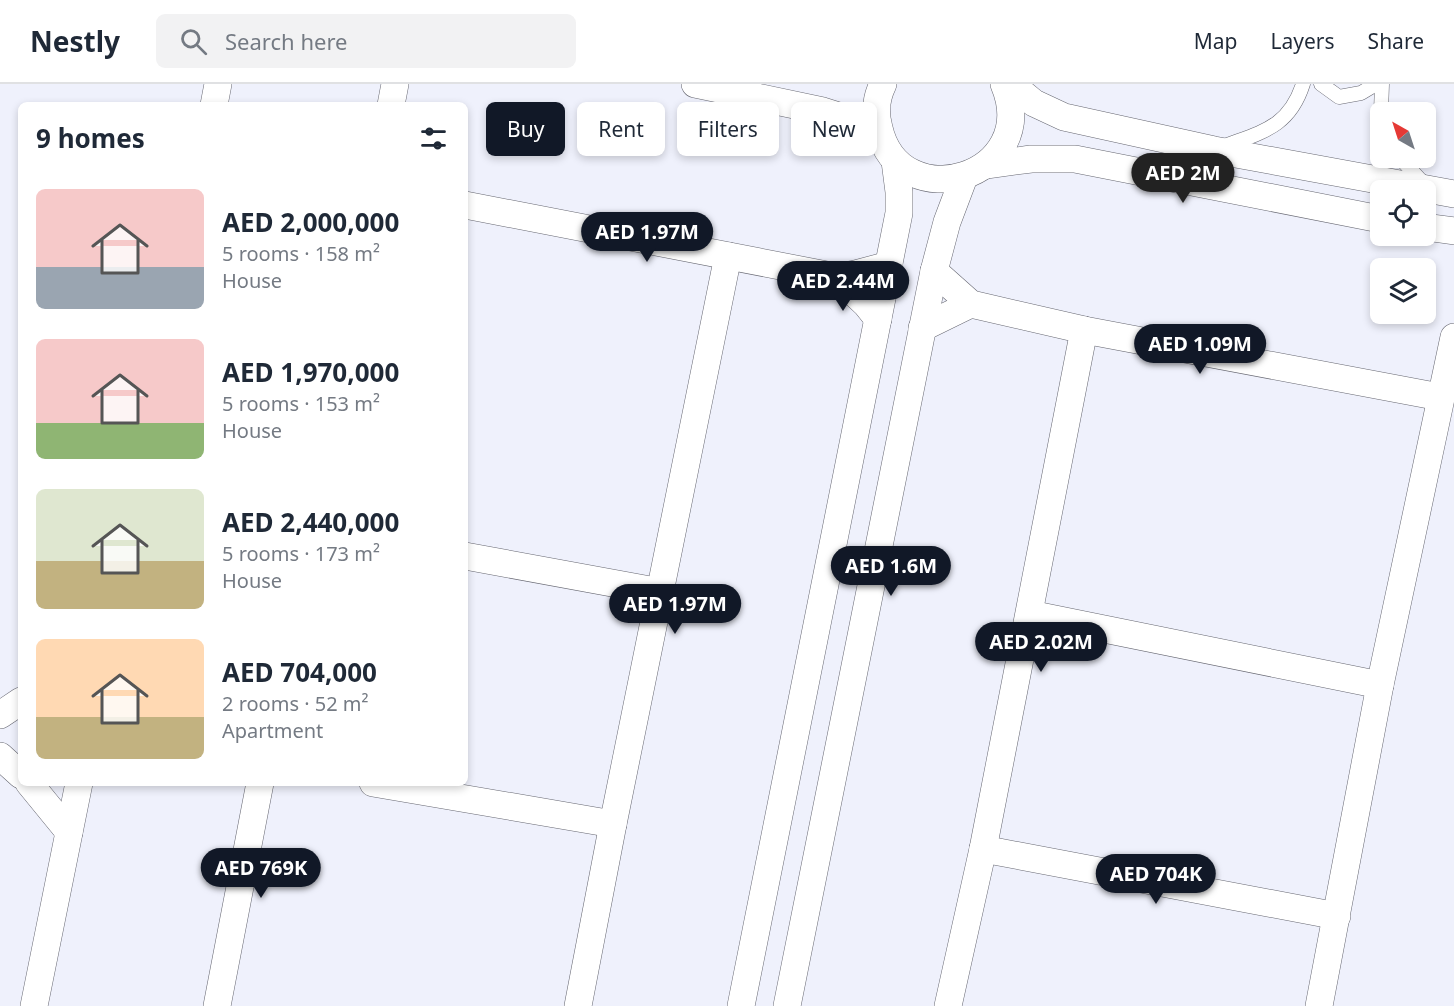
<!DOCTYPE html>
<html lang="en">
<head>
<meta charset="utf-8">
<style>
	:root { --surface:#fff; --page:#f2f2f3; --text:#1f2937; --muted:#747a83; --line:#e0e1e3; --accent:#111827 }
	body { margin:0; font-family:"Noto Sans",sans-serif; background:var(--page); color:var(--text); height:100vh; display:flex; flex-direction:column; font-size:22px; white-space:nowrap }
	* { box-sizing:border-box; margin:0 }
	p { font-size:20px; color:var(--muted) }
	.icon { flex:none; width:33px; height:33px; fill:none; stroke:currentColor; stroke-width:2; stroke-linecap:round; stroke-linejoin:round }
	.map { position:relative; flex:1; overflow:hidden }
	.sheet { position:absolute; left:18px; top:18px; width:450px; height:684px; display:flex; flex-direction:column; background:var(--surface); border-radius:9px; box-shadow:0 3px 9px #0003 }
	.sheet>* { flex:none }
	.banner { position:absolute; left:486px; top:18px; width:570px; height:54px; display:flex; gap:12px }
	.needle { width:39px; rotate:321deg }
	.buttons { position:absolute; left:1370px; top:18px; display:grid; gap:12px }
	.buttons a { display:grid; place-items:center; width:66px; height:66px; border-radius:9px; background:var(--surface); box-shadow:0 3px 9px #0003; font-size:30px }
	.price { position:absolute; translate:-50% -51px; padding:0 14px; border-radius:21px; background:var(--accent); color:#fff; font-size:20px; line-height:39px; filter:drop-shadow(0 2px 3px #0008) }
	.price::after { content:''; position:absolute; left:50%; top:36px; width:18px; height:14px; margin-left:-9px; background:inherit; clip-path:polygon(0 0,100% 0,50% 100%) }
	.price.current { background:#222; color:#fff }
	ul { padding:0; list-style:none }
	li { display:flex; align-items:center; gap:18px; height:150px; padding:0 18px }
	li span { display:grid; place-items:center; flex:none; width:168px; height:120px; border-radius:9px; color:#555 }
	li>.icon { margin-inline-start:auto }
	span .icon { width:72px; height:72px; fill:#fffc; stroke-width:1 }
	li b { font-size:26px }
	h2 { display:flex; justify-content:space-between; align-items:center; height:72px; padding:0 18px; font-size:26px }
	.tag { padding:0 21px; border-radius:9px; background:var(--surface); box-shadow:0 3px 9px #0003; font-size:21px; line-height:54px }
	.tag.current { background:var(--accent); color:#fff }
	header { display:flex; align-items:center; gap:36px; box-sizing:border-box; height:84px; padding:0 30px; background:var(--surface); border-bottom:2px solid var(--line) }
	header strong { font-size:28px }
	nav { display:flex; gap:33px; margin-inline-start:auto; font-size:21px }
	.search { width:420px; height:54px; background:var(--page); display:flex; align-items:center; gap:15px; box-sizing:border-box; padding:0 21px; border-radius:9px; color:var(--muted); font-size:22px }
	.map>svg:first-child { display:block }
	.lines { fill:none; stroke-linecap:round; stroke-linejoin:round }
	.service-casing { stroke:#666771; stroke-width:15 }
	.minor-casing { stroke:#666771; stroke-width:28 }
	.service { stroke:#fff; stroke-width:14 }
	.minor { stroke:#fff; stroke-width:27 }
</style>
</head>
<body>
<header>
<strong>Nestly</strong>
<div class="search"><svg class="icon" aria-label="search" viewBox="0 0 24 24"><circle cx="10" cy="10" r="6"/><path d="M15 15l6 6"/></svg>Search here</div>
<nav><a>Map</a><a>Layers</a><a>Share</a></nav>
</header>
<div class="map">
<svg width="1454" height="922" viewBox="0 0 1454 922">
	<rect width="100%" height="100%" fill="#eff1fc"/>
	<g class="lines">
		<g class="service-casing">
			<g id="service">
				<polyline points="1321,0 1339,13 1361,9 1376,0"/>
				<polyline points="1381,28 1382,0"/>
				<path d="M1222 63C1261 48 1289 44 1303 0"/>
				<polyline points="1400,74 1426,102"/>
			</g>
		</g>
		<g class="minor-casing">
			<g id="minor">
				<polyline points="695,0 823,27 842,33 881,56"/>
				<path d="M883 0C876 14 875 30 879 44 900 136 1043 93 1004 0"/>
				<polyline points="1011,0 1034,19 1064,33 1214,66 1454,110"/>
				<polyline points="214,21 218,0"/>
				<polyline points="391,21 395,0"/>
				<polyline points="986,81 1031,75 1075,75 1380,135"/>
				<polyline points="465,121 837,193 855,190 889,181"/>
				<polyline points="1425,143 1454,147"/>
				<polyline points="934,187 971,220 1084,246 1440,313"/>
				<polyline points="837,193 866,220 878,235"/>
				<polyline points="922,244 971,220"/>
				<polyline points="465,472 661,508"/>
				<polyline points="1030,530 1380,601"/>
				<polyline points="0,631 21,617"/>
				<polyline points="0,672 21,691"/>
				<polyline points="29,699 69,748"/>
				<polyline points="373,699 613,740"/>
				<polyline points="983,765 1337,832"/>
				<polyline points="34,922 79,699"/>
				<polyline points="217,922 260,699"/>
				<polyline points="578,922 613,740 728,172"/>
				<polyline points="741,922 899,129 899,108 895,77"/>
				<polyline points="787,922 934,187 947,138 964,93"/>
				<polyline points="948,922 983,765 1084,246"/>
				<polyline points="1319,922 1380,601 1454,253"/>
			</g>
		</g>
		<use href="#service" class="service"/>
		<use href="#minor" class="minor"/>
	</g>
</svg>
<div class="buttons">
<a><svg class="needle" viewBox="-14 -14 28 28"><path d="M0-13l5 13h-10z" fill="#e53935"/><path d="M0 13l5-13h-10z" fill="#747a83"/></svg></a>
<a><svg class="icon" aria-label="locate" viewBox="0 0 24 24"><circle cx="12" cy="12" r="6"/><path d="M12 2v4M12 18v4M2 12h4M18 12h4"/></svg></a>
<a><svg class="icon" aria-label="layers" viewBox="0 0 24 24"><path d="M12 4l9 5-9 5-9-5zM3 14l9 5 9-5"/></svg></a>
</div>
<b class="price current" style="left:1183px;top:120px">AED 2M</b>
<b class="price" style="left:647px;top:179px">AED 1.97M</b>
<b class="price" style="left:843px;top:228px">AED 2.44M</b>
<b class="price" style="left:1200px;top:291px">AED 1.09M</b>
<b class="price" style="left:891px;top:513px">AED 1.6M</b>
<b class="price" style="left:675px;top:551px">AED 1.97M</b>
<b class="price" style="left:1041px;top:589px">AED 2.02M</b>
<b class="price" style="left:261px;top:815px">AED 769K</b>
<b class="price" style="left:1156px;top:821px">AED 704K</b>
<div class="banner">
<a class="tag current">Buy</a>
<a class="tag">Rent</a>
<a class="tag">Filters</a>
<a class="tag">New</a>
</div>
<section class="sheet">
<h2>9 homes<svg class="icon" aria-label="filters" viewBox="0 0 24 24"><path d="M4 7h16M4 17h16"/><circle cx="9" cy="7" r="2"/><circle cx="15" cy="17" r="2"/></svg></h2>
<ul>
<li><span style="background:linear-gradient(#f6c9c9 65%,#9aa5b1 0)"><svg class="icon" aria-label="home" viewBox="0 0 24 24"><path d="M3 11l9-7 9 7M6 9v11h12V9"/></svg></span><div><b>AED 2,000,000</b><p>5 rooms · 158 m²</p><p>House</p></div></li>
<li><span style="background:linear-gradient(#f6c9c9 70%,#8fb573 0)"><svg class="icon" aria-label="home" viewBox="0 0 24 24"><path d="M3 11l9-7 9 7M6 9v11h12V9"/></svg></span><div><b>AED 1,970,000</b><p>5 rooms · 153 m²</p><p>House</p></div></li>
<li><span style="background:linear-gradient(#dfe7d0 60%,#c2b280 0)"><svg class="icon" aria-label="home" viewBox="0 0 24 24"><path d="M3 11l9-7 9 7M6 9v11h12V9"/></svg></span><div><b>AED 2,440,000</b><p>5 rooms · 173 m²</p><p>House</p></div></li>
<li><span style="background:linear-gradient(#ffd9b3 65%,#c2b280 0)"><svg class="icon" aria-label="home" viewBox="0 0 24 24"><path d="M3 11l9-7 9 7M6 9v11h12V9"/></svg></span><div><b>AED 704,000</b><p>2 rooms · 52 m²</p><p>Apartment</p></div></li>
</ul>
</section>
</div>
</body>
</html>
